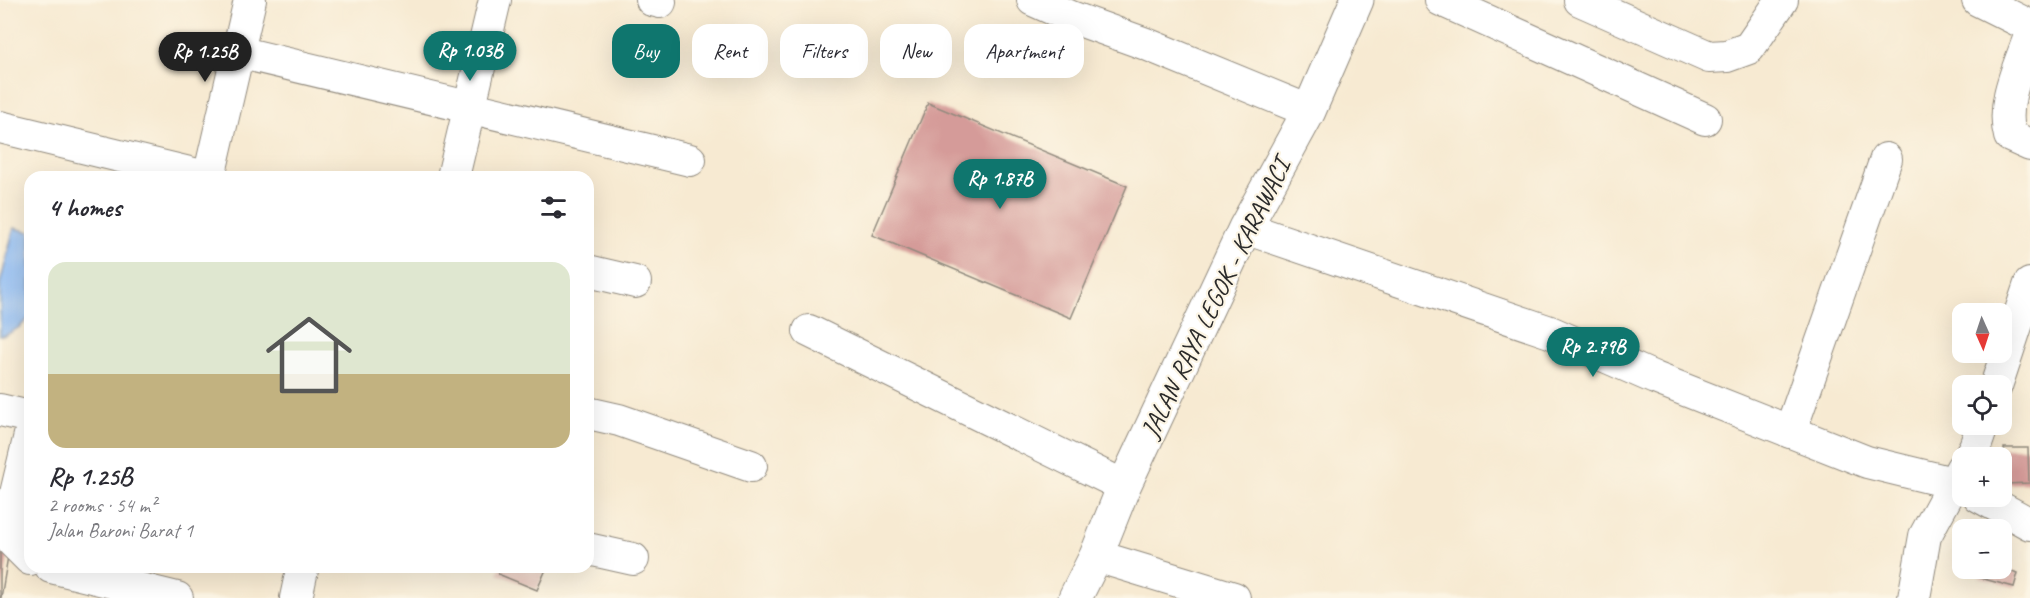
<!DOCTYPE html>
<html lang="en">
<head>
<meta charset="utf-8">
<style>
	:root { --surface:#fff; --page:#f2f2f3; --text:#2b2b33; --muted:#7c7c81; --line:#e1e1e2; --accent:#0f766e }
	body { margin:0; font-family:Caveat,sans-serif; background:var(--page); color:var(--text); height:100vh; display:flex; flex-direction:column; font-size:22px; white-space:nowrap }
	* { box-sizing:border-box; margin:0 }
	p { font-size:20px; color:var(--muted) }
	.icon { flex:none; width:33px; height:33px; fill:none; stroke:currentColor; stroke-width:2; stroke-linecap:round; stroke-linejoin:round }
	.map { position:relative; flex:1; overflow:hidden }
	.sheet { position:absolute; left:24px; top:171px; width:570px; height:402px; display:flex; flex-direction:column; background:var(--surface); border-radius:18px; box-shadow:0 6px 24px #0002 }
	.sheet>* { flex:none }
	.banner { position:absolute; left:612px; top:24px; width:570px; height:54px; display:flex; gap:12px }
	.needle { width:39px; rotate:177deg }
	.tools { position:absolute; left:1952px; top:303px; display:grid; gap:12px }
	.tools a { display:grid; place-items:center; width:60px; height:60px; border-radius:12px; background:var(--surface); box-shadow:0 6px 24px #0002; font-size:30px }
	.price { position:absolute; translate:-50% -51px; padding:0 14px; border-radius:21px; background:var(--accent); color:#fff; font-size:20px; line-height:39px; filter:drop-shadow(0 2px 3px #0008) }
	.price::after { content:''; position:absolute; left:50%; top:36px; width:18px; height:14px; margin-left:-9px; background:inherit; clip-path:polygon(0 0,100% 0,50% 100%) }
	.price.selected { background:#222; color:#fff }
	ul { padding:0; list-style:none }
	li { display:grid; align-content:center; gap:12px; height:318px; padding:0 24px }
	li+li { border-top:2px solid var(--line) }
	li span { display:grid; place-items:center; height:186px; border-radius:18px; color:#555 }
	li>.icon { margin-inline-start:auto }
	span .icon { width:108px; height:108px; fill:#fffc; stroke-width:1 }
	li b { font-size:26px }
	h2 { display:flex; justify-content:space-between; align-items:center; height:72px; padding:0 24px; font-size:26px }
	.pill { padding:0 21px; border-radius:18px; background:var(--surface); box-shadow:0 6px 24px #0002; font-size:21px; line-height:54px }
	.pill.selected { background:var(--accent); color:#fff }
	.map>svg:first-child { display:block }
	.water { fill:#89b9f5; stroke:#5a7290; stroke-width:1.5 }
	.building { fill:#d59b99 }
	.lines { fill:none; stroke-linecap:round; stroke-linejoin:round }
	.minor-casing { stroke:#918a7e; stroke-width:34 }
	.major-casing { stroke:#918a7e; stroke-width:35 }
	.minor { stroke:#fff; stroke-width:32 }
	.major { stroke:#fff; stroke-width:33 }
	.labels { text-anchor:middle; stroke-width:4.5; stroke-linejoin:round; paint-order:stroke }
	.street-label { font-size:26px; fill:#2b2b2b; stroke:#fcf5e5 }
</style>
</head>
<body>
<div class="map">
<svg width="2030" height="598" viewBox="0 0 2030 598">
	<rect width="100%" height="100%" fill="#fcf5e5"/>
	<filter id="ink" filterUnits="userSpaceOnUse"><feTurbulence type="fractalNoise" baseFrequency=".0167" numOctaves="2"/><feDisplacementMap in="SourceGraphic" scale="12" xChannelSelector="R" yChannelSelector="G"/><feConvolveMatrix kernelMatrix="1 2 1 2 8 2 1 2 1" color-interpolation-filters="sRGB"/></filter>
	<filter id="wash" filterUnits="userSpaceOnUse"><feTurbulence type="fractalNoise" baseFrequency=".008" numOctaves="4" result="noise"/><feDisplacementMap in="SourceGraphic" scale="24" xChannelSelector="R" yChannelSelector="G"/><feGaussianBlur stdDeviation="1.35" result="paint"/><feColorMatrix in="noise" values="0 0 0 0 0 0 0 0 0 0 0 0 0 0 0 0 0 1.4 0 .05"/><feComposite in="paint" operator="in"/></filter>
	<g filter="url(#wash)">
		<rect width="100%" height="100%" fill="#f7ead2"/>
		<path class="water" d="M14 228 30 232V316C24 325 10 335 0 336V284Z"/>
		<g id="blocks">
			<g class="building">
				<polygon points="928,103 1127,186 1071,318 872,235"/>
				<polygon points="2004,448 2028,448 2029,483 2005,484"/>
				<polygon points="0,536 11,538 1,598 0,598"/>
				<polygon points="500,567 547,567 537,590 498,574"/>
				<polygon points="1983,568 2001,568 2018,573 2014,587 1980,578"/>
			</g>
		</g>
	</g>
	<g filter="url(#ink)">
		<use href="#blocks" fill-opacity="0" stroke="#918a7e" stroke-width="1.5"/>
		<g class="lines">
			<g class="minor-casing">
				<g id="minor">
					<polyline points="652,0 660,2"/>
					<polyline points="1033,0 1071,17 1146,44 1309,111"/>
					<polyline points="1441,0 1705,119"/>
					<polyline points="1580,0 1709,57 1727,56 1749,48 1782,0"/>
					<polyline points="1978,0 2030,26"/>
					<path d="M2030 36C2019 68 2001 102 2010 136L2030 145"/>
					<polyline points="238,52 690,160"/>
					<polyline points="0,127 206,177"/>
					<polyline points="209,177 250,0"/>
					<polyline points="453,177 495,0"/>
					<polyline points="1245,228 1550,332 1655,378 1867,462 1953,483 1962,487"/>
					<polyline points="588,271 635,282"/>
					<polyline points="809,331 1124,486"/>
					<polyline points="1996,386 2030,284"/>
					<polyline points="0,410 30,417"/>
					<polyline points="588,413 619,420 751,466"/>
					<polyline points="1790,432 1886,159"/>
					<polyline points="30,435 13,506 13,542 30,559"/>
					<polyline points="1969,458 1975,447 1983,424"/>
					<polyline points="1979,496 2030,524"/>
					<polyline points="588,549 633,559"/>
					<polyline points="1096,556 1234,598"/>
					<polyline points="51,567 177,598"/>
					<polyline points="296,598 302,570"/>
					<polyline points="1914,598 1925,536 1962,468"/>
				</g>
			</g>
			<g class="major-casing">
				<polyline id="major" points="1075,598 1096,556 1124,486 1245,228 1309,111 1357,0"/>
			</g>
			<use href="#minor" class="minor"/>
			<use href="#major" class="major"/>
		</g>
	</g>
	<g class="labels">
		<g class="street-label">
			<text transform="translate(1215 298) rotate(-64)" y="9">JALAN RAYA LEGOK - KARAWACI</text>
		</g>
	</g>
</svg>
<div class="tools">
<a><svg class="needle" viewBox="-14 -14 28 28"><path d="M0-13l5 13h-10z" fill="#e53935"/><path d="M0 13l5-13h-10z" fill="#7c7c81"/></svg></a>
<a><svg class="icon" aria-label="locate" viewBox="0 0 24 24"><circle cx="12" cy="12" r="6"/><path d="M12 2v4M12 18v4M2 12h4M18 12h4"/></svg></a>
<a>+</a>
<a>−</a>
</div>
<b class="price" style="left:470px;top:82px">Rp 1.03B</b>
<b class="price selected" style="left:205px;top:83px">Rp 1.25B</b>
<b class="price" style="left:1000px;top:210px">Rp 1.87B</b>
<b class="price" style="left:1593px;top:378px">Rp 2.79B</b>
<div class="banner">
<a class="pill selected">Buy</a>
<a class="pill">Rent</a>
<a class="pill">Filters</a>
<a class="pill">New</a>
<a class="pill">Apartment</a>
</div>
<section class="sheet">
<h2>4 homes<svg class="icon" aria-label="filters" viewBox="0 0 24 24"><path d="M4 7h16M4 17h16"/><circle cx="9" cy="7" r="2"/><circle cx="15" cy="17" r="2"/></svg></h2>
<ul>
<li><span style="background:linear-gradient(#dfe7d0 60%,#c2b280 0)"><svg class="icon" aria-label="home" viewBox="0 0 24 24"><path d="M3 11l9-7 9 7M6 9v11h12V9"/></svg></span><div><b>Rp 1.25B</b><p>2 rooms · 54 m²</p><p>Jalan Baroni Barat 1</p></div></li>
</ul>
</section>
</div>
</body>
</html>
